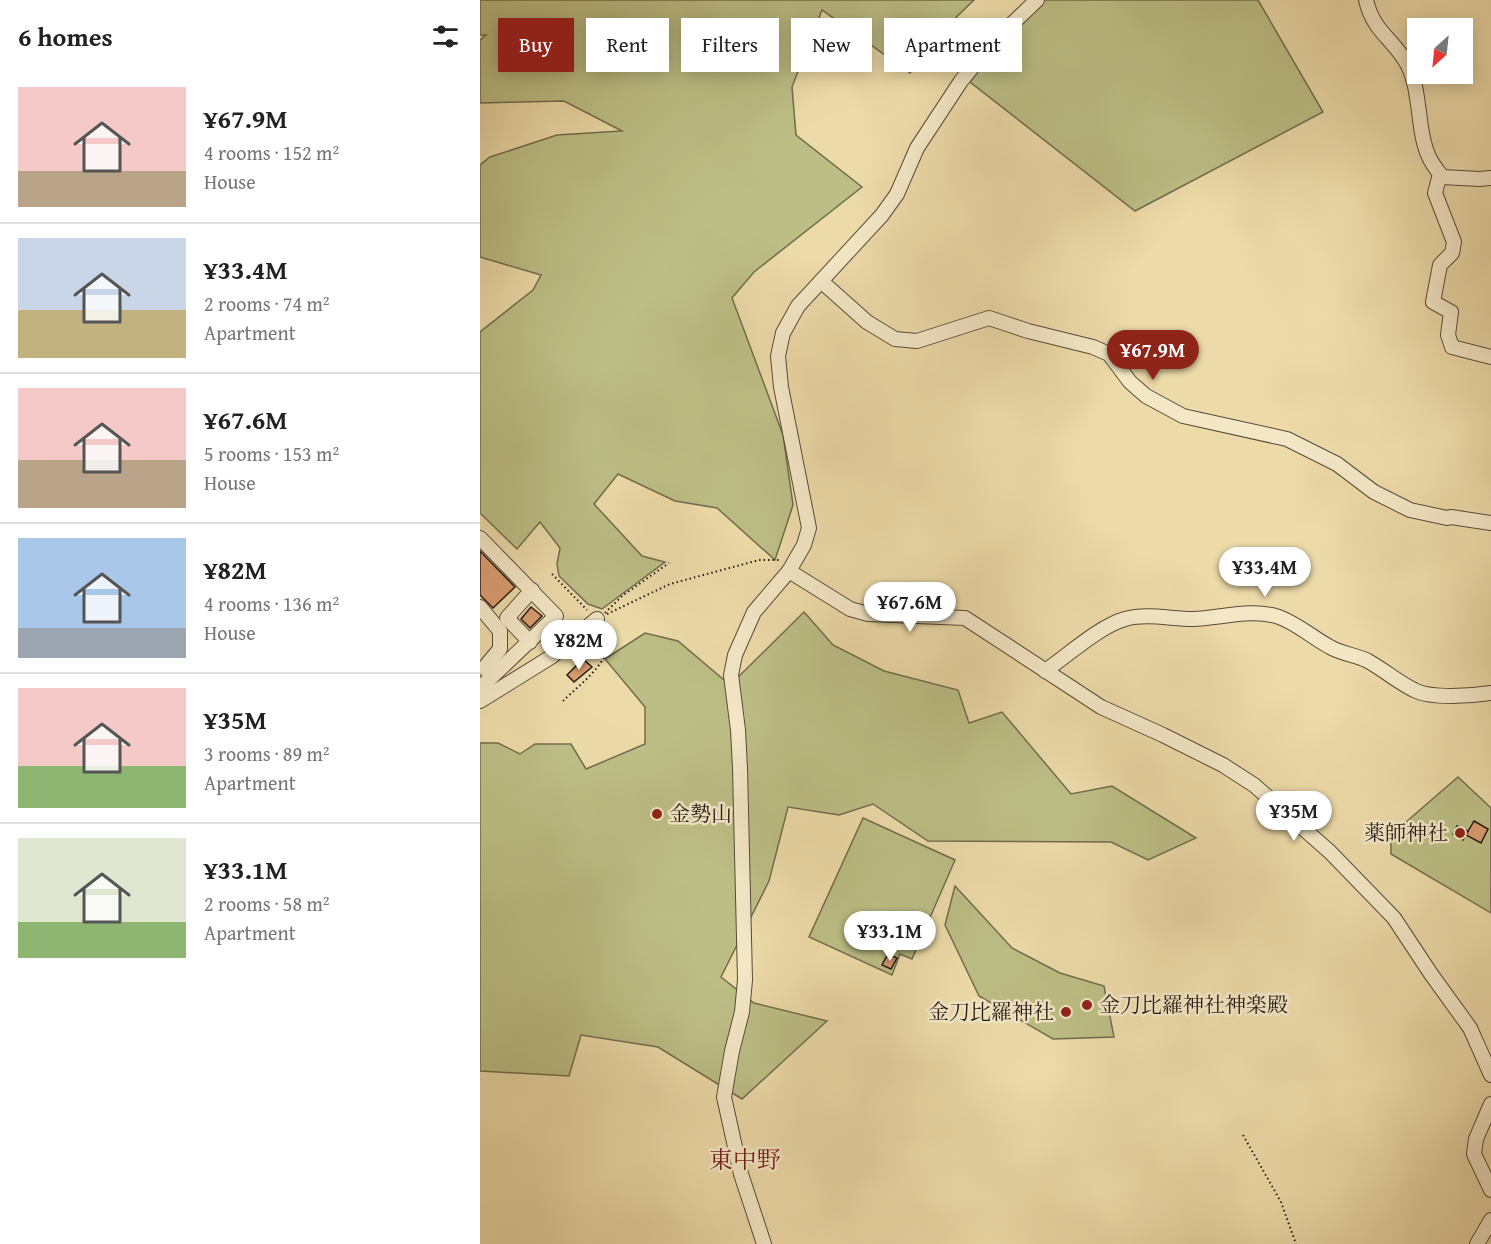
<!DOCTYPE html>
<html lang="en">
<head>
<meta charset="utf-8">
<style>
	:root { --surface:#fff; --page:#f6f6f6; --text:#222; --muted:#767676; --line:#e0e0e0; --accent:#8f2418 }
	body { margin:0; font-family:"Gentium Book Plus","Noto Serif JP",serif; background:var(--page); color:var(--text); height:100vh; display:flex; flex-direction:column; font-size:22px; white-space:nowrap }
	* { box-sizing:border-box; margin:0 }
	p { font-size:20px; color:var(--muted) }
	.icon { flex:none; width:33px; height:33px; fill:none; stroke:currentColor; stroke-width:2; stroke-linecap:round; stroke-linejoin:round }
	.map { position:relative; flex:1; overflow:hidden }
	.panel { display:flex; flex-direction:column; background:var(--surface); width:480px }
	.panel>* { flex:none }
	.hud { position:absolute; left:18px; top:18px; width:570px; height:54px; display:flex; gap:12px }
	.needle { width:39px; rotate:207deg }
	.tools { position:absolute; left:927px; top:18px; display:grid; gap:12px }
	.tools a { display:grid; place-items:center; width:66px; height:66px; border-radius:0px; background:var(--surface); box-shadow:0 3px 15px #0003; font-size:30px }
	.price { position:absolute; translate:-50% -51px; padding:0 14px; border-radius:21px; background:#fff; color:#222; font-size:20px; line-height:39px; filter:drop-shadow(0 2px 3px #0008) }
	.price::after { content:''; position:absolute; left:50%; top:36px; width:18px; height:14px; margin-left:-9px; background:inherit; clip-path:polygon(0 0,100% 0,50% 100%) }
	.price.on { background:var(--accent); color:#fff }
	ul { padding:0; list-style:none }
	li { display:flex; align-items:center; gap:18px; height:150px; padding:0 18px }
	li+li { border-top:2px solid var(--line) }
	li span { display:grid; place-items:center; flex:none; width:168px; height:120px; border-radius:0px; color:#555 }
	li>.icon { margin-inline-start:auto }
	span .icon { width:72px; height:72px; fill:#fffc; stroke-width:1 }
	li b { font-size:26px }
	h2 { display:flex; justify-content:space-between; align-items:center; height:72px; padding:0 18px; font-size:26px }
	.tag { padding:0 21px; border-radius:0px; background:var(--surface); box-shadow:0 3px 15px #0003; font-size:21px; line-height:54px }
	.tag.on { background:var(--accent); color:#fff }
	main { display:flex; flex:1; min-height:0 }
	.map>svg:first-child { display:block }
	.green { fill:#bcbe85; stroke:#716c4d; stroke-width:1.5 }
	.building { fill:#da9c70; stroke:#261a15; stroke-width:1.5 }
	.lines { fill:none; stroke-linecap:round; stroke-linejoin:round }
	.minor-casing { stroke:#584a3a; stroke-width:16 }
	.path { stroke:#261a15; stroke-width:2; stroke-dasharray:1.5 3; stroke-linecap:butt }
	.minor { stroke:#f3e7c6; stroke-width:14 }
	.poi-dot { fill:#8f2418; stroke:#f3e7c6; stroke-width:2 }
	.labels { text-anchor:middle; stroke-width:5; stroke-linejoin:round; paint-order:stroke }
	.poi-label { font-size:21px; fill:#261a15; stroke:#f3e7c6; text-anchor:start }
	.quarter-label { font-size:24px; fill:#7a1f14; stroke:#f3e7c6 }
</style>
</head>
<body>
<main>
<section class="panel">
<h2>6 homes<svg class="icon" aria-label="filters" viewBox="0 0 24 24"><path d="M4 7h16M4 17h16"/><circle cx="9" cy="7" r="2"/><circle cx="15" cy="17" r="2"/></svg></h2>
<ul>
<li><span style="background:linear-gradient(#f6c9c9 70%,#b9a48a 0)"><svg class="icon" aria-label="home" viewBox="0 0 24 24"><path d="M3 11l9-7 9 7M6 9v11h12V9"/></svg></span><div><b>¥67.9M</b><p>4 rooms · 152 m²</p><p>House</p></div></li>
<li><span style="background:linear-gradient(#c9d6e8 60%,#c2b280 0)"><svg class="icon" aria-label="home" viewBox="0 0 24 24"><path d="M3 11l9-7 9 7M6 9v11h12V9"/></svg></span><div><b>¥33.4M</b><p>2 rooms · 74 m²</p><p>Apartment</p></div></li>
<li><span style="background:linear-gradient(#f6c9c9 60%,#b9a48a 0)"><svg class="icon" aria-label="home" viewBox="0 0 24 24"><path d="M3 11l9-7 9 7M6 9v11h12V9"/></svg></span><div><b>¥67.6M</b><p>5 rooms · 153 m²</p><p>House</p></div></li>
<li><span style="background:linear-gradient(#a9c7e8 75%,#9aa5b1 0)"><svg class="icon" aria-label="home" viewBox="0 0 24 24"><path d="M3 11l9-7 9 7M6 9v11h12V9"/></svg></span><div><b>¥82M</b><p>4 rooms · 136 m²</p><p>House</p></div></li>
<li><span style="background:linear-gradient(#f6c9c9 65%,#8fb573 0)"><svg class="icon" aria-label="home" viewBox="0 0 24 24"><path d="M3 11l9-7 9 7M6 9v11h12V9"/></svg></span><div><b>¥35M</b><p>3 rooms · 89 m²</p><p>Apartment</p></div></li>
<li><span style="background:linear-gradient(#dfe7d0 70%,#8fb573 0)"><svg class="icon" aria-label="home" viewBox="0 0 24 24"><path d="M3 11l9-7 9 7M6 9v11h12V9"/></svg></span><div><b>¥33.1M</b><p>2 rooms · 58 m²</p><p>Apartment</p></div></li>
</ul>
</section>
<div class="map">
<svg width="1011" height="1244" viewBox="0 0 1011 1244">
	<rect width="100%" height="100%" fill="#ecdaa8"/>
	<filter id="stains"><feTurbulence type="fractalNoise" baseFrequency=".00333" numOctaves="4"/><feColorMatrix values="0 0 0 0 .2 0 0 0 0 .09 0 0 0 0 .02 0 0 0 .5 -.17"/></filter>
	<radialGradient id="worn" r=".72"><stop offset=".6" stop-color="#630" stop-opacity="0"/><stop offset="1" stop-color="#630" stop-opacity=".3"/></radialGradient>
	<g class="green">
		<polygon points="0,0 494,0 460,33 430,73 342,10 312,87 316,135 382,187 274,272 252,298 303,435 313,505 295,560 237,508 195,501 138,474 114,504 162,556 185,562 122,609 108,604 79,576 77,564 80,548 60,522 37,549 0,513 0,332 53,290 61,275 0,257 0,165 10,157 77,135 142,131 84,101 0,103 0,40 6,35 0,35"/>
		<polygon points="552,0 778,0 843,112 655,211 490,82"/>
		<polygon points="324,612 353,645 404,671 478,690 489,723 522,712 591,794 632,786 716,838 668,860 631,842 448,841 393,804 359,815 308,807 289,881 241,977 274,1003 347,1021 262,1099 178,1047 101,1035 89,1076 0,1071 0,743 18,743 40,754 55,744 91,744 106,769 165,744 165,707 125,659 165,633 198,641 250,685"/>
		<polygon points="978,777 1011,808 1011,913 911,854 911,835"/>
		<polygon points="383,818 475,860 432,959 420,954 412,975 329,937"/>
		<polygon points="475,886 532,948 580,973 624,986 634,1037 573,1039 499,996 465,925"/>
	</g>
	<g class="building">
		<polygon points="0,551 35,587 13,608 0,595"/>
		<polygon points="51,607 62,616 50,628 41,619"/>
		<polygon points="103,659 112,667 94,682 87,675"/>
		<polygon points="994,821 1008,829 1001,843 986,835"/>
		<polygon points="977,826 988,831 983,840 973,834"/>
		<polygon points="408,954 417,958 411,969 402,965"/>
	</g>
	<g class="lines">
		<g class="minor-casing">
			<g id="minor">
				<path d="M886 0C893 31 912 38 926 62 942 89 936 129 949 157 952 164 958 171 962 177L999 179 1011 178"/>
				<polyline points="960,174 955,193 974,242 972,253 960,265 953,302 971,312 968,335 972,347 1011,357"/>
				<polyline points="341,281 387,322 415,339 437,341 509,318 548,331 613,347 629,354 650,382 666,396 703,416 807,439 857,464 894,492 930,510 967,518 971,517 1011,523"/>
				<polyline points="0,538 76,616 0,688"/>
				<polyline points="309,571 370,609 388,614 485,618 621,707 683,735 743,765 774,785 850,852 914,918 951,974 990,1028 1011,1075"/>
				<polyline points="0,607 20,631 20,649 4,668 13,675"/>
				<polyline points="50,642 27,618 52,590"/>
				<path d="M565 671C588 655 620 626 645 619 667 613 691 619 713 619 741 618 773 608 799 617 818 624 833 638 850 647 862 654 876 655 888 661 904 670 918 682 934 690 951 699 992 696 1011 693"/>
				<polyline points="0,701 71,657 117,619"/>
				<polyline points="1011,1104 996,1139 994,1154 1011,1190"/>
				<polyline points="284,1244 261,1174 244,1097 252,1051 262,1012 265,980 260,768 258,730 251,675 255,655 274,612 309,571 324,545 329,528 301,387 298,356 303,333 318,306 402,215 417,194 437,148 481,81 511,44 557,0"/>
				<polyline points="997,1244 1011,1220"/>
			</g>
		</g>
		<g class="path">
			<polyline points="72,574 107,610"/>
			<polyline points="125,613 142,596 189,563"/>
			<polyline points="127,614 190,584 279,560 300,560"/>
			<path d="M83 701C101 683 141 655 127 626"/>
			<polyline points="763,1135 801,1202 816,1244"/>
		</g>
		<use href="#minor" class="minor"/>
	</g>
	<g class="poi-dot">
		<circle cx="177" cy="814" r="6"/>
		<circle cx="980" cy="833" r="6"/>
		<circle cx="607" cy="1005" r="6"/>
		<circle cx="586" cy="1012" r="6"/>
	</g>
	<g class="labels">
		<g class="poi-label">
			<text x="189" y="821">金勢山</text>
			<text x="968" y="840" text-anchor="end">薬師神社</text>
			<text x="619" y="1012">金刀比羅神社神楽殿</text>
			<text x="574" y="1019" text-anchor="end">金刀比羅神社</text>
		</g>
		<g class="quarter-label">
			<text x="265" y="1168">東中野</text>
		</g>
	</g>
	<rect width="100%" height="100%" filter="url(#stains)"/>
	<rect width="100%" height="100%" fill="url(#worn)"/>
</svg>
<div class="tools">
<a><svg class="needle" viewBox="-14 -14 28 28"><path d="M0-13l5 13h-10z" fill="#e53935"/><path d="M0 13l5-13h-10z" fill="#767676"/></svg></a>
</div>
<b class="price on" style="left:673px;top:381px">¥67.9M</b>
<b class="price" style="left:785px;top:598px">¥33.4M</b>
<b class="price" style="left:430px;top:633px">¥67.6M</b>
<b class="price" style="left:99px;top:671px">¥82M</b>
<b class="price" style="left:814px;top:842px">¥35M</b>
<b class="price" style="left:410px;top:962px">¥33.1M</b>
<div class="hud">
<a class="tag on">Buy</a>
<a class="tag">Rent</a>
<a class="tag">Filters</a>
<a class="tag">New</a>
<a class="tag">Apartment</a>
</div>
</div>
</main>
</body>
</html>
